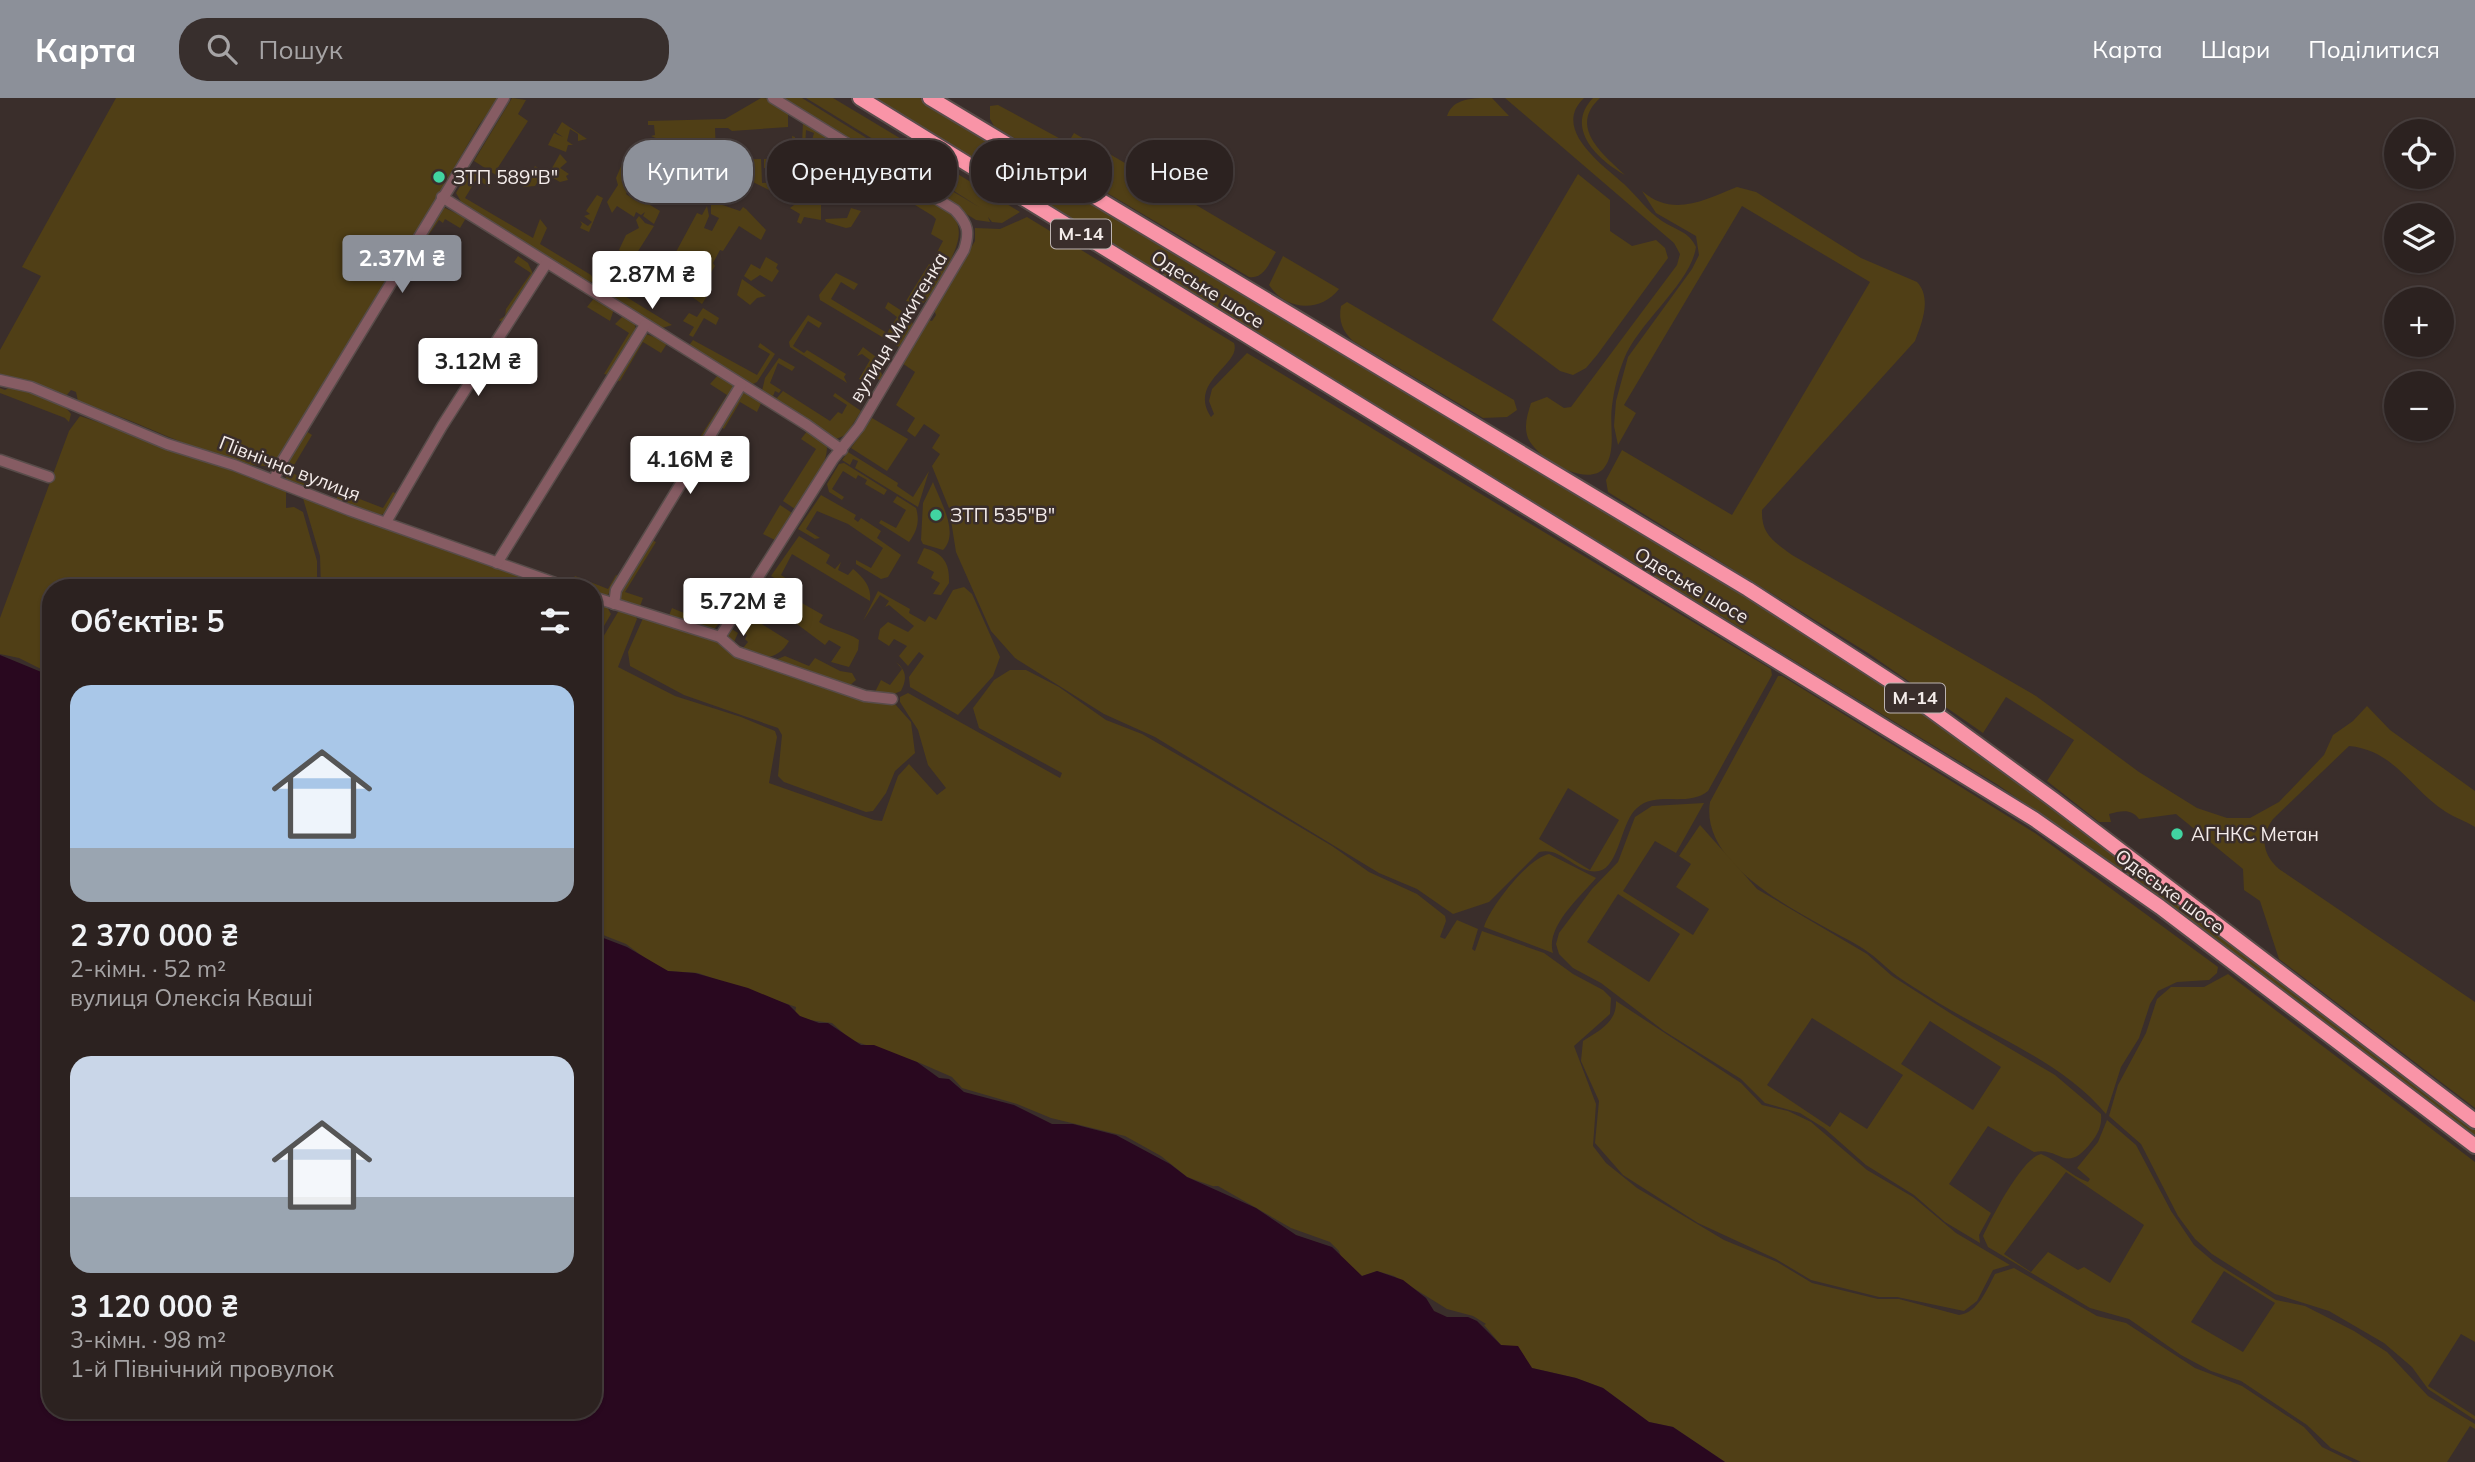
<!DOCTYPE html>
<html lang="uk">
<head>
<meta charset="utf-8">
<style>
	:root { --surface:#2c2220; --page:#382f2d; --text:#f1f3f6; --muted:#a6a4a5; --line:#483f3e; --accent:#8c9099 }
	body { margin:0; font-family:Mulish,sans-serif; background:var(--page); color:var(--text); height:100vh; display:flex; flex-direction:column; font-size:26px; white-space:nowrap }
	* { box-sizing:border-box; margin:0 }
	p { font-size:23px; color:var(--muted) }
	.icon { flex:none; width:38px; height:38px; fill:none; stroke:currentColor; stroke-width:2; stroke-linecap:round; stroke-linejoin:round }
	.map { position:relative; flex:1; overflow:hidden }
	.side { position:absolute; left:42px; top:481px; width:560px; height:840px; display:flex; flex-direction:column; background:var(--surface); border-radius:28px; box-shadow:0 2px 5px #0004,0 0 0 2px var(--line) }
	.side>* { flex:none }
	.banner { position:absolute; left:623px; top:42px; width:665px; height:63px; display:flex; gap:14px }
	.tools { position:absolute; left:2384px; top:21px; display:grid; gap:14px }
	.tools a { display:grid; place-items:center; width:70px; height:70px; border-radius:50%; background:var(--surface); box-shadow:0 2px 5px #0004,0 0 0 2px var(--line); font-size:35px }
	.price { position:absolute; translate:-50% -60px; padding:0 16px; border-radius:7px; background:#fff; color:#222; font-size:23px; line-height:46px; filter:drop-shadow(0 2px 4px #0008) }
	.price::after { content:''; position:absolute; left:50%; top:42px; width:21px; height:16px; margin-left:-10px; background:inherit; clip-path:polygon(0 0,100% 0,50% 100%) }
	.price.active { background:var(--accent); color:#fff }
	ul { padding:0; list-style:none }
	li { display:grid; align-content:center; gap:14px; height:371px; padding:0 28px }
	li span { display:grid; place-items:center; height:217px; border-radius:21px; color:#555 }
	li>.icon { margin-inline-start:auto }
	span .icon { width:126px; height:126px; fill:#fffc; stroke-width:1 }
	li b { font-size:30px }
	h2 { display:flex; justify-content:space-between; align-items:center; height:84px; padding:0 28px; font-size:30px }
	.chip { padding:0 24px; border-radius:28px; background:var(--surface); box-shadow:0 2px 5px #0004,0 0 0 2px var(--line); font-size:24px; line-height:63px }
	.chip.active { background:var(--accent); color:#fff }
	header { display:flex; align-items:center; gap:42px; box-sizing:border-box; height:98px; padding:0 35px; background:var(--accent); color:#fff }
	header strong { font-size:33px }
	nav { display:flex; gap:38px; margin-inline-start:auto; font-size:24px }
	.search { width:490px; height:63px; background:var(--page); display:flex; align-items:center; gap:18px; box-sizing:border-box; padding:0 24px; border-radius:28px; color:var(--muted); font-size:26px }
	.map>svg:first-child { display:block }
	.green { fill:#503f16; fill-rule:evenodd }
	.water { fill:#29081f }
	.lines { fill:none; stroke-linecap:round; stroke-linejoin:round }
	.minor-casing { stroke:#584c4a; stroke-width:13 }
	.highway-casing { stroke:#584c4a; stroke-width:18 }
	.minor { stroke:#865c63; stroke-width:10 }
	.highway { stroke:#f994a7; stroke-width:14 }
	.poi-dot { fill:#41d4a1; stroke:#3a2e2b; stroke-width:2.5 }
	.labels { text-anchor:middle; stroke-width:5; stroke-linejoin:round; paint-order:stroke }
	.shield { fill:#3a2e2b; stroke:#bcb3b1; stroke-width:2 }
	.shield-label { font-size:18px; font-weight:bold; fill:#f4ecea }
	.poi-label { font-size:19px; fill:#f4ecea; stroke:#3a2e2b; text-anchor:start }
	.street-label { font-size:19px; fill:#f4ecea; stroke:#3a2e2b }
</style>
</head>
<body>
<header>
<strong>Карта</strong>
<div class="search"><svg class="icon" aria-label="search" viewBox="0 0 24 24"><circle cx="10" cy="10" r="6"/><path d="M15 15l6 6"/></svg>Пошук</div>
<nav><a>Карта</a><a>Шари</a><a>Поділитися</a></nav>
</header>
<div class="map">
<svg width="2475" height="1364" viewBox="0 0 2475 1364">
	<rect width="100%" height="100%" fill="#3a2e2b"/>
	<g class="green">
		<path d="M116 0H499L479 27 411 144 273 367C237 376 130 318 89 308L78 303 76 294 71 292 66 298 61 297 0 277V252L41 178 22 169Z"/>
		<polygon points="512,0 526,2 518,16 528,23 497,71 518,86 513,88 474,63"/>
		<path d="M761 0 770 1 788 12V29L732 33 728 30H715L716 54H730L729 57C701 59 678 50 651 38L655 37 654 27H648V23L725 21Z"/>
		<polygon points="779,0 802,0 897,59 885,65"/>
		<polygon points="806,0 833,0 918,51 899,57"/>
		<polygon points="872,0 920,0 1819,542 1956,635 2475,1030 2475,1038 2144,787 1998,687"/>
		<path d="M1492 0 1509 18H1447C1453 0 1472 0 1492 0Z"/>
		<path d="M1505 0H1584C1551 31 1603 67 1624 86 1637 98 1647 113 1662 123 1675 132 1689 133 1696 149 1691 185 1638 225 1624 261 1618 276 1614 291 1612 308 1609 328 1617 353 1604 370 1587 391 1532 358 1527 337 1524 326 1528 315 1531 305L1547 299 1564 310 1571 309 1677 167 1680 156 1674 145Z"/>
		<path d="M1593 0H1600C1568 29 1603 56 1625 77 1598 62 1564 30 1593 0Z"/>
		<path d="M998 7 1068 45 1074 35 1276 154C1269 165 1264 181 1249 179L994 28 990 21V8Z"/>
		<polygon points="562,24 587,41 578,43 578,36 570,31 567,43 573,47 568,47 566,54 548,47 554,35 563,39 556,34"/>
		<polygon points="803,24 880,71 871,96 864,100 851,100 864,98 863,76 834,77 833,67 828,68 828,73 817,73 817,77 803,77 808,67 803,60 807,60 814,35 806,32 805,49 802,47"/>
		<polygon points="792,38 795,39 796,59 803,67 801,76 788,78 787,101 725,70 725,65 730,62 761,61 762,85 776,84 775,71 764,70 764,61 776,61 777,53 793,52"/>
		<polygon points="560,56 567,64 560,70 569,76 566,78 568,82 560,84 548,77 543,84 539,82 535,88 523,89 535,68 548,77"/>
		<polygon points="667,56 675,56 663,93 650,107 660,113 654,126 643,118 645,114 641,117 636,114 634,119 617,108 612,115 607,104 618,87 616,80 622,66 636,61 650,68 648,71 643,69 626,96 635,102"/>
		<polygon points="677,56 684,63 678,74 683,76 690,66 700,72 692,84 693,81 685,77 682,83 689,87 687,89 670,77"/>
		<polygon points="928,58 1020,114 1002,125 992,124 988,119 990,124 976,122 890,69 900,62 979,109 904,61"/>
		<polygon points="470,71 492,86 490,89 477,82 479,77 465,100 533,140 540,121 547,130 540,146 591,177 594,182 592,184 579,182 581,178 572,172 569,177 463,107 456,95"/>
		<polygon points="1578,76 1610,102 1610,133 1632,148 1656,142 1665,150 1668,160 1597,257 1586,270 1573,277 1560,273 1492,222"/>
		<path d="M894 80C938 106 981 112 946 170 939 182 933 198 922 206L906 203 929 166 934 169 939 161 935 158 943 143 931 136 936 121 933 118 889 91H883Z"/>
		<path d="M1737 89 1756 94 1861 160 1917 184C1932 200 1922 225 1915 243L1762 412C1761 436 1773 443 1792 457L2036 598 2139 674 2197 710 2227 720H2250L2279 704 2324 657 2333 637 2353 623 2367 608 2390 632 2475 693V729C2466 723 2455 720 2446 714 2412 693 2395 652 2349 648L2273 721C2260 739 2262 756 2279 771L2475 904V1010L2279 861 2260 803 2244 792 2243 771 2176 716 2139 721C2131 710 2121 713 2109 716L2111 724H2099L2047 683 2074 642 2006 599 1983 635 1868 555 1608 394 1606 382 1622 352 1732 417 1870 184 1742 108 1624 307 1636 315 1618 347 1614 328 1616 303 1628 259 1692 171 1699 157 1696 138 1656 115 1642 93C1673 120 1704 102 1737 89Z"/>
		<polygon points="597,97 603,100 589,134 580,130 582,126 580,123 588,128 592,124 584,118 590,116 586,113"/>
		<polygon points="711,103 740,113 743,109 746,111 766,132 761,142 739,128 723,153 720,152 713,165 715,168 700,192 707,198 702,206 663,178 697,115 702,117 707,108 709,118 704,130 712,133 719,120 711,116"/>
		<polygon points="794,107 821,107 821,122 804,119 801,126 797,124 800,116 790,110"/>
		<polygon points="443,109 466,120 460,130 445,121 443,125 439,122 423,145 427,149 419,145"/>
		<polygon points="851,110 861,113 851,129 846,130 826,124 825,121 847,120"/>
		<polygon points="639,118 645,125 654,128 635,158 628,159 619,152 626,137 639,130 636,122"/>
		<path d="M1027 119 1234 245C1242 267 1187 283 1211 319L1214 316 1209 303 1212 291 1247 255 1771 571 1772 577 1708 693C1687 710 1657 692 1637 710 1621 723 1619 769 1599 773 1577 777 1562 748 1539 754L1489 804 1453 816 1417 791 1379 775 1155 639 1104 616 1015 560 991 533 956 454 949 410 932 368 940 356 932 350 940 337 924 326 915 339 907 333 915 320 896 307 915 274 902 265 928 222 932 223 936 217 934 212 975 143V130L1000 131ZM1568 690 1619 722 1590 772 1539 741Z"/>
		<polygon points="518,158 528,165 534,178 504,225 499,222 505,218 506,211 531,175 514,164"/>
		<path d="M1283 158 1339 191C1320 215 1286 213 1269 187Z"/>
		<polygon points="766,159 778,166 776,170 779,173 772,184 760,177 751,183 744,178 751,166 760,171"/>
		<polygon points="606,173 602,184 672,227 659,231 602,197 599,186"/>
		<polygon points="836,175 858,186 854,192 841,184 831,201 887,235 897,219 885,210 888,204 908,217 913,226 899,249 820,202 819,197"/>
		<polygon points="742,181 766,198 757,200 750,207 737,197"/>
		<polygon points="595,199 614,211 610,223 587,209"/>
		<path d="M1347 204 1514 302 1517 312 1507 319 1483 320 1353 243C1343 234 1338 223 1341 208Z"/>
		<polygon points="703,210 719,220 716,227 704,220 693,239 689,237 694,229 683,223 689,215 697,219"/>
		<polygon points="624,217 634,223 636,232 609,277 604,276 629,235 615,226"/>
		<polygon points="808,217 822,225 819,230 808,223 793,248 804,255 807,252 846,276 844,279 847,285 790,249 789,244"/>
		<polygon points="646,236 668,244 661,255 643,244 620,283 613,282"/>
		<polygon points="693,242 757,277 770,256 758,249 760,245 775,256 757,284 749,288 687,250"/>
		<polygon points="863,249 876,259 882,277 880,282 869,275 863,283 859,281 870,262 862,256 857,258"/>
		<polygon points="779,260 795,269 792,273 778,265 770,285 781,292 779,295 775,293 773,298 777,300 783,293 830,323 838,314 842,316 847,307 833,298 835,295 861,313 846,337 836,341 765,298 762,293 765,280"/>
		<polygon points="719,276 732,286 733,293 702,344 698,342 727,297 710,286"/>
		<path d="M10 289C28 292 60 300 71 316L69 324 65 320 0 295V290L5 292Z"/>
		<polygon points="742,294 762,303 757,314 740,304 724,331 720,328"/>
		<polygon points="80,318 254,377 286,392 286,410 294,409 303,414 317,463 317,490 51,490 51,576 19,560 0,556 0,520 69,333"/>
		<polygon points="872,320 908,341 887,373 851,350"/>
		<path d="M808 332 827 347C828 370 807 393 795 411L783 403 816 351 801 341Z"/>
		<polygon points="306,333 312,337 290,374 310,383 306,391 288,383 282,373"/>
		<polygon points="848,354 898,385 897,388 913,399 929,373 918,409 855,370 858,363 853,361 850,367 842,362"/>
		<polygon points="844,365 887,392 884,397 865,386 867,382 858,377 856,381 843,373 832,391 844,399 842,402 829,394 827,386 839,366"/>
		<path d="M933 384C940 403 960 435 943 452L923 446 921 442 923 405Z"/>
		<polygon points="339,393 383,410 393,394 398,397 387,414 379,418 336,403"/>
		<polygon points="302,397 561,490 321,490 320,458"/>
		<polygon points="821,397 856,417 854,421 858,424 861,420 881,433 877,440 901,457 888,479 881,481 856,466 856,462 871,470 883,450 848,426 817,413 806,431 820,440 815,441 798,431"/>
		<path d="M897 398 916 410C920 423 917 433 909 444L879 425 881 422 896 430 906 412 893 404Z"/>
		<polygon points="780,407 792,415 775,442 763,436"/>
		<path d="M799 438 830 457 826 465 835 471 841 464 838 472 848 477 853 471C863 479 872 489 870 503L792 456 781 477 790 483 787 488 771 478Z"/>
		<polygon points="650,441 656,444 625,494 643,500 639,511 618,502 619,490"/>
		<path d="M924 450C943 455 950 465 949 485L941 497 933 496 940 485 931 480 934 474 917 465Z"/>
		<polygon points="616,477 621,479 606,499 593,496 593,490 569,487 575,478 608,491"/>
		<path d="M768 483 789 496 784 504 795 511 800 504 823 517 819 524C832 533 846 533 859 542L858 552 849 569 831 564 841 549 829 542 825 547 758 497Z"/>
		<polygon points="964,489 972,496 1000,559 993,578 958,617 910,589 909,579 924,558 919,554 908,568 899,558 907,548 894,541 889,548 878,541 880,531 888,524 908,534 914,528 889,507 885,509 889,503 880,497 863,523 878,493 910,511 909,515 925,524 929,518 936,522 953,492"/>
		<path d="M750 499 764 512 757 523 789 543C772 572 746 556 726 539L730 530 738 535 734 544 743 550 748 544 745 541 747 537 742 534 752 518 742 512 744 509 754 513 756 509 747 504Z"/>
		<polygon points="593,502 606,507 611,516 593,547"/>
		<polygon points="721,503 732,508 712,534 668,520 672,510 708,525"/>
		<path d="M622 512 634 515 637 521 618 569 675 598 741 619 775 633 777 639 769 685 874 722 882 723 898 678 909 666 937 697 946 690 928 667 918 632 900 604V599L908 595 1060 680 1062 675 979 630 973 610 994 582 1010 572H1026L1059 589 1106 622 1142 636 1204 672 1332 748 1369 774 1417 796 1445 818 1446 823 1440 839 1445 841 1457 822 1478 831 1472 851 1475 853 1482 833 1544 855 1573 876 1603 892 1611 900 1610 916 1574 948 1596 1006 1593 1048 1606 1065 1637 1090 1724 1142 1777 1164 1812 1185 1878 1201H1899L1959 1217C1978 1215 1987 1191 1995 1176L2014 1170 2097 1218 2126 1225 2195 1270 2242 1288 2304 1329 2322 1349 2353 1364H1725L1673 1329 1649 1324 1603 1290 1576 1280 1532 1270 1518 1251 1501 1247 1484 1227 1486 1226 1473 1218 1447 1211 1394 1178 1377 1173 1362 1178 1342 1162 1339 1153 1330 1144 1291 1130 1218 1088H1213L1218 1090 1187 1079 1161 1058 1125 1038 1051 1020 1017 1006 962 990 952 979 920 965 851 942 832 925C820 923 807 924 795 915L796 909 698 875 668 873 649 863 626 846 593 833V556L618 514Z"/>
		<polygon points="644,518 719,545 729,553 895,606 911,624 915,655 895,673 886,695 873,713 866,714 784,684 778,678 782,637 778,630 684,597 630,568 628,554"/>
		<polygon points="785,558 809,568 815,560 840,573 852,575 856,582 848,589 773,563"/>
		<path d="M896 564C907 573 907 581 901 593L884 600 873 598 881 582 890 587 902 571Z"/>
		<path d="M1778 578H1782L2035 735 2218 869 2217 875 2209 882 2177 884 2158 893 2150 906 2139 940 2121 969 2106 1016C2063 964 1992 938 1937 904 1924 895 1909 887 1897 878 1884 868 1873 856 1859 848 1811 820 1699 772 1710 704Z"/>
		<path d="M1704 705 1676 755 1655 743 1623 793 1693 837 1709 811 1676 789 1691 766 1679 758 1700 727 1757 791 1867 856 1892 878 1953 917 2055 977 2101 1016C2102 1026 2099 1034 2093 1042 2065 1079 2062 1048 2034 1054L1988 1028 1949 1086 1991 1115 1979 1137 1980 1145 1945 1124 1914 1097 1866 1067 1824 1030 1800 1015 1765 1005 1741 981 1664 933 1601 885 1573 870 1559 856 1556 846 1559 835 1592 791 1618 764 1635 719 1652 708ZM1618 796 1680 836 1649 884 1587 844ZM1812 920 1903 977 1867 1031 1840 1014 1830 1029 1767 987ZM1930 923 2001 969 1973 1012 1901 966Z"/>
		<path d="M1549 756 1596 780C1581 798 1545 829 1553 855L1484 829C1490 809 1528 760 1549 756Z"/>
		<polygon points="2228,876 2475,1064 2475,1244 2461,1236 2428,1288 2475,1318 2475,1322 2428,1291 2412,1269 2384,1245 2329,1213 2275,1196 2212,1156 2195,1141 2178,1118 2141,1046 2109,1018 2118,987 2146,935 2157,901 2171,889 2204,889"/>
		<path d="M1616 903 1741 985 1762 1007 1788 1013 1811 1024 1867 1072 1913 1099 1956 1135 2010 1167 1993 1172 1977 1203 1964 1213 1897 1199H1879L1811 1182 1776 1161 1698 1125 1623 1077 1595 1045 1599 1003 1581 963 1583 943C1599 933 1617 924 1616 903Z"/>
		<path d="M2107 1022 2136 1047 2171 1113 2194 1147 2214 1164 2276 1202 2305 1208 2354 1233 2387 1254 2428 1298 2475 1326V1331L2470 1328 2447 1364H2361L2331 1350 2307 1327 2241 1283 2211 1273 2181 1257 2129 1221 2090 1210 1988 1149 1983 1138C1992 1119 2022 1060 2041 1056 2059 1063 2070 1078 2088 1084L2090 1081 2077 1070 2098 1044ZM2066 1074 2144 1127 2110 1185 2084 1169 2078 1172 2048 1154 2031 1174 2004 1156ZM2224 1173 2275 1205 2243 1254 2191 1224Z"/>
	</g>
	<polygon class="water" points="0,557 51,578 51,1312 593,1312 593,836 627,849 668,873 695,875 748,890 789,907 800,918 819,925 828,925 861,947 874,947 917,964 939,980 949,981 964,994 1014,1007 1052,1026 1073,1026 1116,1037 1170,1066 1187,1079 1256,1110 1296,1137 1332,1149 1362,1178 1377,1173 1403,1182 1426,1200 1434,1213 1447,1219 1468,1219 1477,1223 1501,1247 1518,1248 1532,1270 1576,1280 1603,1290 1649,1324 1673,1329 1725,1364 0,1364"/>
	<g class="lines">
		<g class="minor-casing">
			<g id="minor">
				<polyline points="442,99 807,327 842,352"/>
				<polyline points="0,282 31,289 167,346 234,367 349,412 569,490"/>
				<polyline points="0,362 49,379"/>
				<polyline points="274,382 280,367 504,0"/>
				<polyline points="386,424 442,328 546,166"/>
				<polyline points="497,465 645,227"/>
				<polyline points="593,499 720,539 737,554 865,598 892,601"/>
				<polyline points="614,506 616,492 741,287"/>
				<path d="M720 539 833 361 859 329 964 152C970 134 968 126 955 112L773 0"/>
			</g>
		</g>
		<g class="highway-casing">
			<g id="highway">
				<polyline points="860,0 2034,721 2160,809 2475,1048"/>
				<polyline points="930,0 1748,491 1898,588 2054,702 2475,1023"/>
			</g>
		</g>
		<use href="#minor" class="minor"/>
		<use href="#highway" class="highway"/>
	</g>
	<g class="poi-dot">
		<circle cx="439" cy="79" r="7"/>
		<circle cx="936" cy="417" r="7"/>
		<circle cx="2177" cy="736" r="7"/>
	</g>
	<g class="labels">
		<g class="shield">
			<rect x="1051" y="121.5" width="60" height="29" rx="5"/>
			<rect x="1885" y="585.5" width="60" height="29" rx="5"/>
		</g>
		<g class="shield-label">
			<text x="1081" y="142">М-14</text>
			<text x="1915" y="606">М-14</text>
		</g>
		<g class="poi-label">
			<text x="453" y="86">ЗТП 589"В"</text>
			<text x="950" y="424">ЗТП 535"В"</text>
			<text x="2191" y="743">АГНКС Метан</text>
		</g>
		<g class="street-label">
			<text transform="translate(1208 191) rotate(32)" y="7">Одеське шосе</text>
			<text transform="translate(898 229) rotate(-59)" y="7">вулиця Микитенка</text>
			<text transform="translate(290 370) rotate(21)" y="7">Північна вулиця</text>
			<text transform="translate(1692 487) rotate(31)" y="7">Одеське шосе</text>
			<text transform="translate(2170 793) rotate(36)" y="7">Одеське шосе</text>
		</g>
	</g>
</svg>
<div class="tools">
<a><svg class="icon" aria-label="locate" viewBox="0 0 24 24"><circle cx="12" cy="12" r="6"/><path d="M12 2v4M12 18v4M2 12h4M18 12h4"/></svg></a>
<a><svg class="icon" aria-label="layers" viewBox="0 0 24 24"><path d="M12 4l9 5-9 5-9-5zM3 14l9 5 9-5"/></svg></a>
<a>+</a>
<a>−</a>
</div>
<b class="price active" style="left:402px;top:197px">2.37M ₴</b>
<b class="price" style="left:652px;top:213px">2.87M ₴</b>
<b class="price" style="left:478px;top:300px">3.12M ₴</b>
<b class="price" style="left:690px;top:398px">4.16M ₴</b>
<b class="price" style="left:743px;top:540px">5.72M ₴</b>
<div class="banner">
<a class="chip active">Купити</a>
<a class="chip">Орендувати</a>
<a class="chip">Фільтри</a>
<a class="chip">Нове</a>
</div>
<section class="side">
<h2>Об’єктів: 5<svg class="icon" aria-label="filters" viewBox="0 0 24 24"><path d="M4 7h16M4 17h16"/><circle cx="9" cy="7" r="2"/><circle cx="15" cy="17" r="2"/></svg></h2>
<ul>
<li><span style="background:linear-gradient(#a9c7e8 75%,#9aa5b1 0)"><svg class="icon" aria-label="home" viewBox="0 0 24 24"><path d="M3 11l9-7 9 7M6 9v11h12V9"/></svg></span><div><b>2 370 000 ₴</b><p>2-кімн. · 52 m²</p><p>вулиця Олексія Кваші</p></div></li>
<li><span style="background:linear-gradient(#c9d6e8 65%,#9aa5b1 0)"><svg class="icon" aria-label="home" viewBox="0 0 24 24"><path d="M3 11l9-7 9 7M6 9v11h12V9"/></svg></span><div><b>3 120 000 ₴</b><p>3-кімн. · 98 m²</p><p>1-й Північний провулок</p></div></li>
</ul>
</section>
</div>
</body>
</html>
